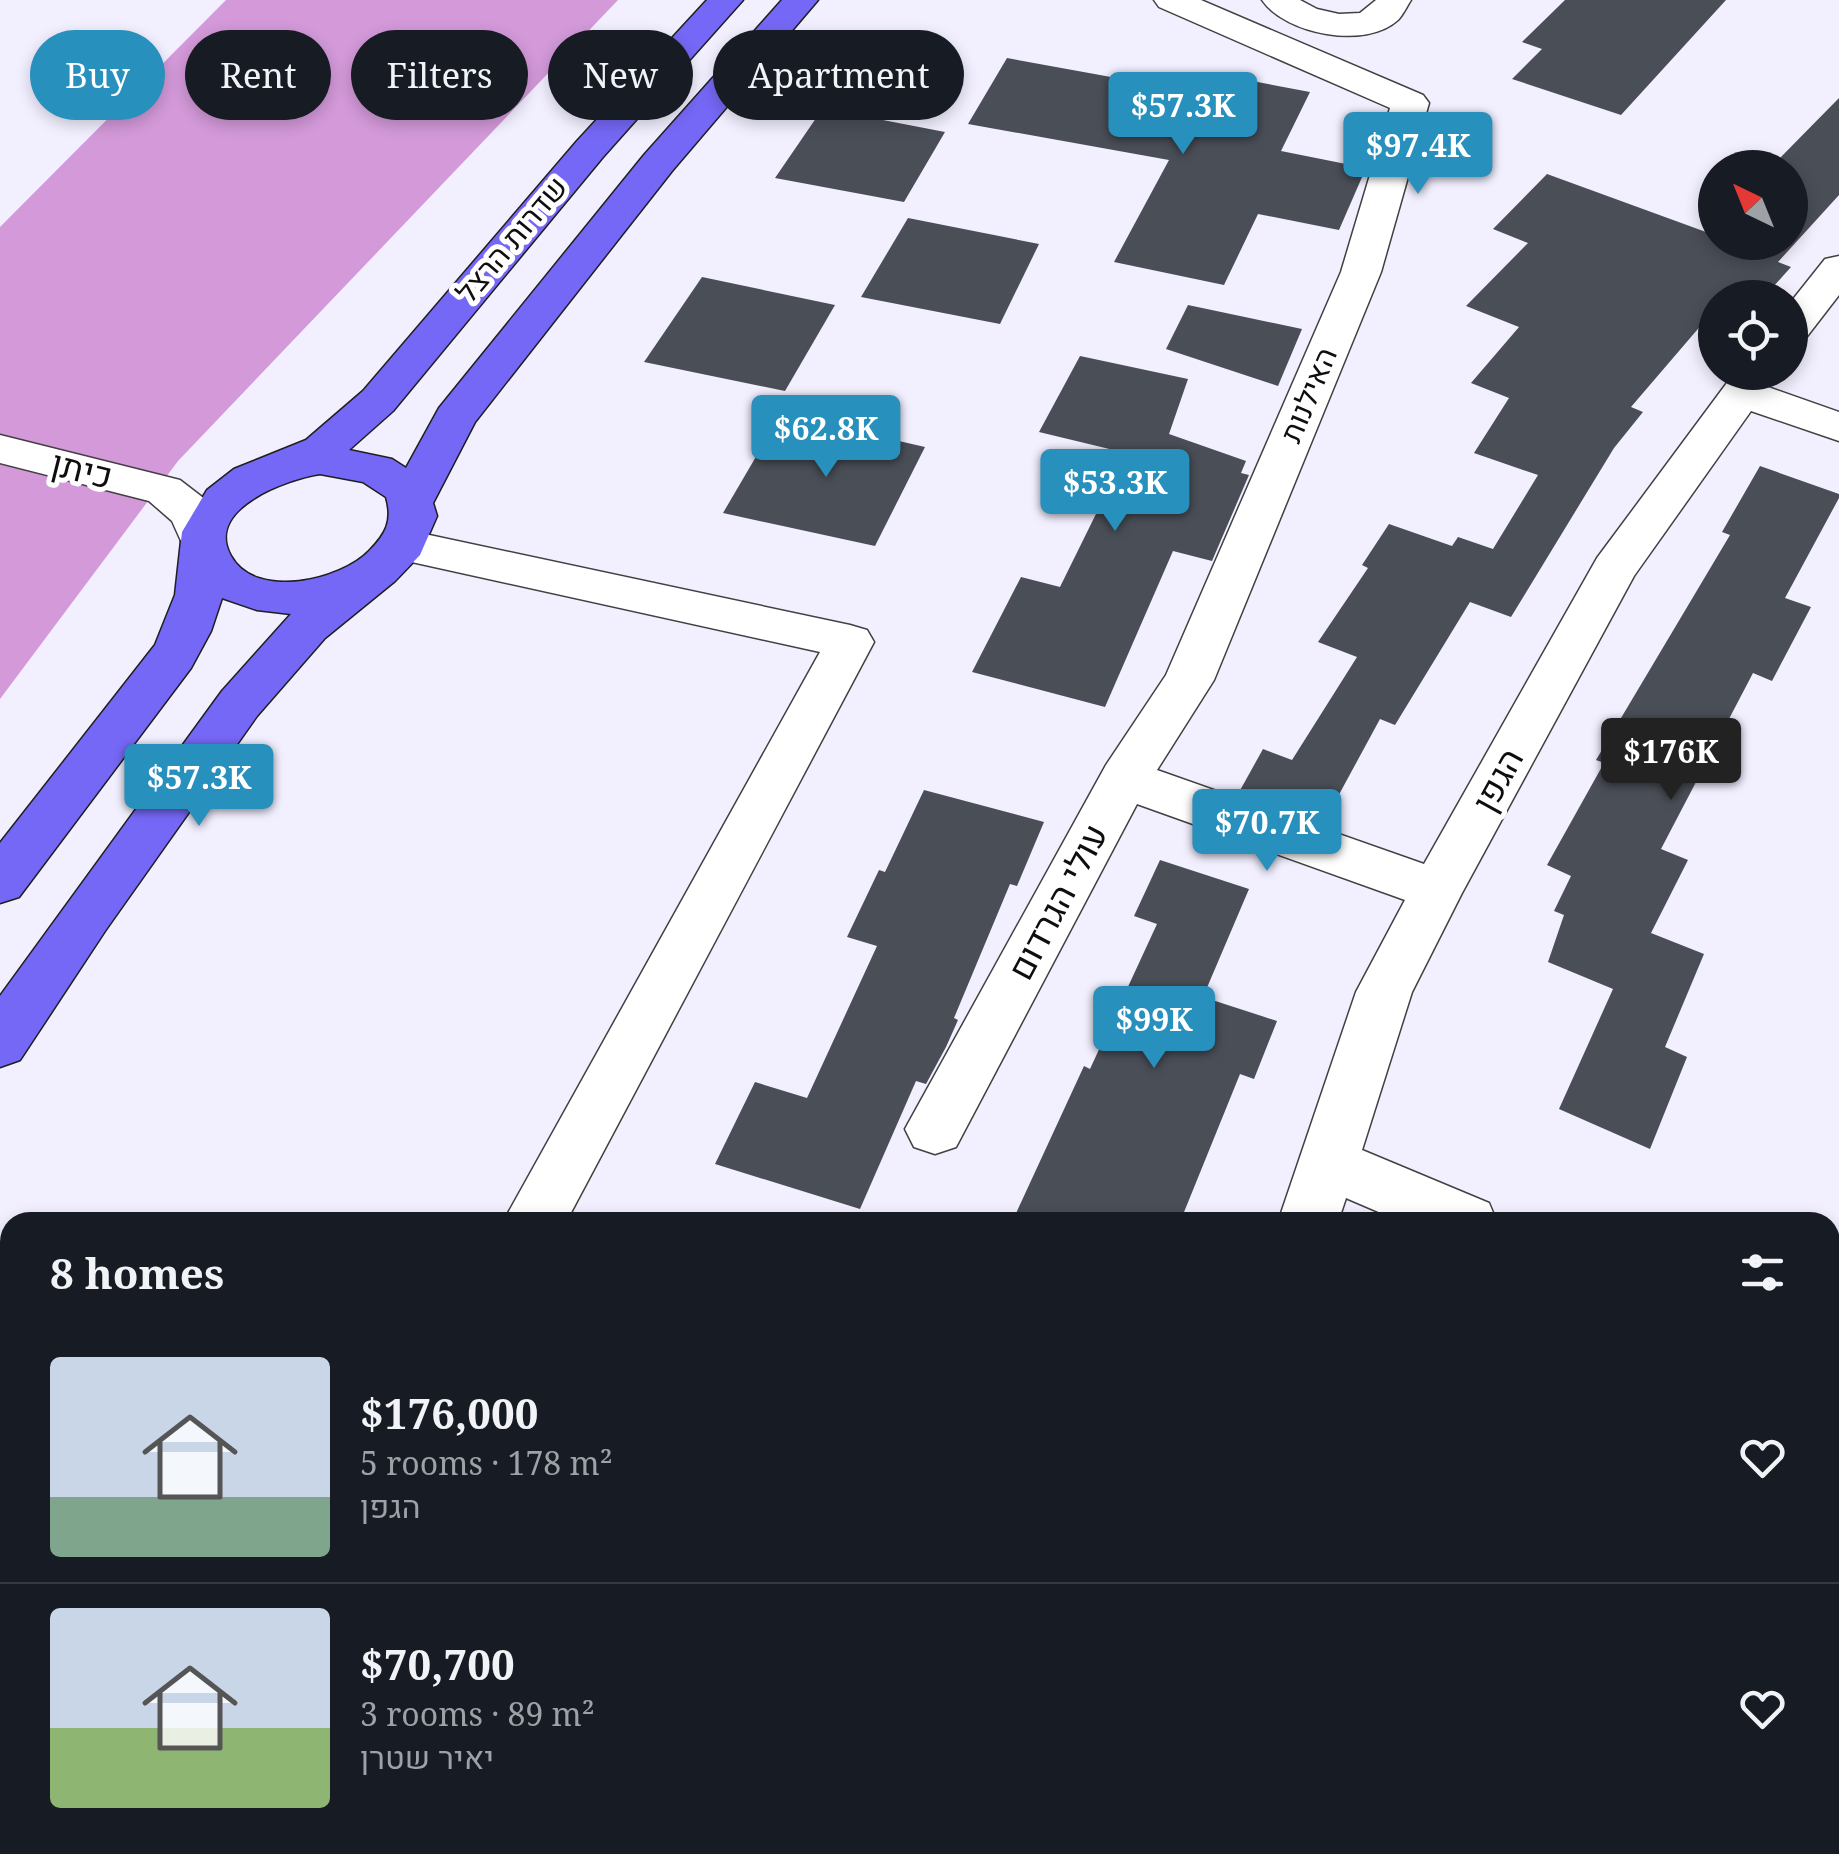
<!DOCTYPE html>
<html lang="en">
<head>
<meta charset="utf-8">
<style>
	:root { --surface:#171b24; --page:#242831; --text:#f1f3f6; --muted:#9ea1a6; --line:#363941; --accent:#2890bc }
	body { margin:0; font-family:"Noto Serif",Heebo,serif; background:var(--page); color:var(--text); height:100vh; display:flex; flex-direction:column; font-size:38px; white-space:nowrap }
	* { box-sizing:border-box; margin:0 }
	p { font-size:32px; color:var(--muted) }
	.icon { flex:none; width:55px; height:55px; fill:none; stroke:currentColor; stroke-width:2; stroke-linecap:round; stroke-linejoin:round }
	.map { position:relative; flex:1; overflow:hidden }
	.side { position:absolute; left:0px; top:1212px; width:1840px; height:642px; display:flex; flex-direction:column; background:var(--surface); border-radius:30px 30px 0 0; box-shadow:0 5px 15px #0003 }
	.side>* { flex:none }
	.hud { position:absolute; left:30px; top:30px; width:1000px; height:90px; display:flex; gap:20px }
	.needle { width:65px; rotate:317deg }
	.tools { position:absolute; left:1698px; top:150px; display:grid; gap:20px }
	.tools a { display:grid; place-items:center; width:110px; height:110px; border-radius:50%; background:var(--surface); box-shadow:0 5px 15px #0003; font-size:50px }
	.price { position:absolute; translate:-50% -85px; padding:0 22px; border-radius:10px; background:var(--accent); color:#fff; font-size:32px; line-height:65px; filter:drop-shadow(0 2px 5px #0008) }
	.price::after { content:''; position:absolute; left:50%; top:60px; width:30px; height:22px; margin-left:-15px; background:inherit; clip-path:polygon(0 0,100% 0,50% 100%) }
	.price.selected { background:#222; color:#fff }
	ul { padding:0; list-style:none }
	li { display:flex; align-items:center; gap:30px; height:250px; padding:0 50px }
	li+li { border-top:2px solid var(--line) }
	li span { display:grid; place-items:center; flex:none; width:280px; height:200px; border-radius:10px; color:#555 }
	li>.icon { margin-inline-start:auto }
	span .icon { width:120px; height:120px; fill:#fffc; stroke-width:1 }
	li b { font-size:42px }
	h2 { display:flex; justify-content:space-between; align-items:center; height:120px; padding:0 50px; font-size:42px }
	.chip { padding:0 35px; border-radius:45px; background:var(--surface); box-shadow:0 5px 15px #0003; font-size:35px; line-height:90px }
	.chip.selected { background:var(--accent); color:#fff }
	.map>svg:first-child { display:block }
	.green { fill:#e1b9e9 }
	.forest { fill:#d399d9 }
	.building { fill:#4a4e57 }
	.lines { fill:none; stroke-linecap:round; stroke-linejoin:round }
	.minor-casing { stroke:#414141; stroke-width:3 }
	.major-casing { stroke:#1f1f1f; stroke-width:3 }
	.minor { fill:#fff; fill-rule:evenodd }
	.major { fill:#7668f6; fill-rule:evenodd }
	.labels { text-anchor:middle; stroke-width:10; stroke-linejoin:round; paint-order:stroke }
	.far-street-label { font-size:30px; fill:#0e0e0e; stroke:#fff }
	.street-label { font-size:35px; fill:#0e0e0e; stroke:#fff }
</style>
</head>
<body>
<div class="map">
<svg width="1839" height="1854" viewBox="0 0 1839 1854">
	<rect width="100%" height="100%" fill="#f2efff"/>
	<polygon class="green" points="359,1845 1042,1845 1040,1854 353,1854"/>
	<polygon class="forest" points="226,0 618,0 178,461 0,699 0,227"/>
	<g class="building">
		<polygon points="1565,0 1726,0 1621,115 1512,79 1542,49 1522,42"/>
		<polygon points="1007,58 1199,93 1210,73 1310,92 1281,151 1366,168 1339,230 1258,214 1224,285 1114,262 1169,160 968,124"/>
		<polygon points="1839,98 1839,195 1778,262 1791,267 1763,298 1715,298 1715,309 1631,407 1643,412 1614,448 1511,617 1470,602 1395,725 1380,719 1323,824 1238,794 1263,749 1292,760 1357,657 1318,642 1368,568 1362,565 1389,524 1452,546 1458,537 1493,549 1538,475 1474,453 1509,398 1471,383 1519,327 1466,306 1528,243 1493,229 1547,174 1706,232 1715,224 1715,242 1790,242 1790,168 1770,168"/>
		<polygon points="823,108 888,121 945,132 904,202 775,178"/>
		<polygon points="908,218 1039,244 1000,324 861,297"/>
		<polygon points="702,277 835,305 785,391 644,362"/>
		<polygon points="1188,305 1302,329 1278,386 1166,349"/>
		<polygon points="1080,356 1188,379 1169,434 1246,461 1241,473 1249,475 1212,561 1173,551 1105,707 972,672 1021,577 1060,587 1126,453 1039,432"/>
		<polygon points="781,414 925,447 875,546 723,513"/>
		<polygon points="1760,466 1839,494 1839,498 1785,598 1811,607 1772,681 1753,673 1661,849 1688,860 1651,933 1704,954 1665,1047 1687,1057 1650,1149 1559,1109 1613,989 1548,962 1564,915 1554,911 1571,876 1547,865 1604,763 1596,760 1730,535 1722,532"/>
		<polygon points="924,790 1044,822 1017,886 1010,884 954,1018 958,1020 946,1047 926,1084 916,1081 860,1209 715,1164 755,1082 807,1098 877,946 847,937 879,870 885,872"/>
		<polygon points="1160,860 1249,889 1203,997 1277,1021 1254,1079 1240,1074 1180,1222 1012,1222 1084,1066 1090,1069 1157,924 1134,916"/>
	</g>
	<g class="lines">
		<g class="minor-casing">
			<g id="minor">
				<polygon points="1154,0 1201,0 1423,95 1429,103 1381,272 1214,680 1157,770 1424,864 1597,558 1735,372 1778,372 1768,387 1839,412 1839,441 1751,411 1634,576 1462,893 1412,992 1362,1150 1489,1203 1497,1222 1402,1222 1346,1198 1338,1222 1278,1222 1356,992 1405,900 1137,804 956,1147 935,1154 914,1147 905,1129 1106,765 1166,675 1341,272 1390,108 1159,7"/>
				<path d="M1262 0H1300L1317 9 1339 14 1360 13 1376 0H1411C1407 6 1403 15 1398 20 1366 50 1285 34 1262 0Z"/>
				<polygon points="1839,256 1839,295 1805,339 1790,343 1790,303 1825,259"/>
				<polygon points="0,435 180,480 206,500 225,541 218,552 202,557 186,552 172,521 149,501 0,463"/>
				<polygon points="406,530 850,625 867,630 874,642 566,1222 503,1222 820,652 389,557 383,546 389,535"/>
				<polygon points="1830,1346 1839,1349 1839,1410 1830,1407"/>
				<polygon points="1088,1845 1162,1845 1160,1854 1084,1854"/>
			</g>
		</g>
		<g class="major-casing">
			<path id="major" d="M707 0H743L603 157 393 411 349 450 392 459 406 468 439 408 644 155 782 0H818L672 171 475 422 433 503 437 516 420 555 395 581 325 638 257 716 105 931 20 1060 0 1067V996L222 691 291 614 257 610 222 598 211 631 191 668 19 897 0 903V843L155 645 175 595 182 532 207 490 234 469 306 440 363 391 577 141ZM320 474 363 482 386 497C393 521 386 534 369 551 341 580 256 601 231 556 204 508 288 479 320 474Z"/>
		</g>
		<use href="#minor" class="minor"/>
		<use href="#major" class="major"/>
	</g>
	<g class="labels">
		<g class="far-street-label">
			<text transform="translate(512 240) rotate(-50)" y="10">שדרות הרצל</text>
			<text transform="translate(1309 395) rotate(-67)" y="10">האילנות</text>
		</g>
		<g class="street-label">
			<text transform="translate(82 470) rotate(14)" y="12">כיתן</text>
			<text transform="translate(1498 780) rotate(-61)" y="12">הגפן</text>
			<text transform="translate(1058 902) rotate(-62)" y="12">עולי הגרדום</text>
		</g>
	</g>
</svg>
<div class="tools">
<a><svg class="needle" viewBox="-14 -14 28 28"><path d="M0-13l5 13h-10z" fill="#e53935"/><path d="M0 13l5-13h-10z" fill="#9ea1a6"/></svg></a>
<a><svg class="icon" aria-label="locate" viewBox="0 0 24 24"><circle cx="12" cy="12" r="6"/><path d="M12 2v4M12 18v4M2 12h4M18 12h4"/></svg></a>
</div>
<b class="price" style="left:1183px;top:157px">$57.3K</b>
<b class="price" style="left:1418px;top:197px">$97.4K</b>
<b class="price" style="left:826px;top:480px">$62.8K</b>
<b class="price" style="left:1115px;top:534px">$53.3K</b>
<b class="price selected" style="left:1671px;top:803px">$176K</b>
<b class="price" style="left:199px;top:829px">$57.3K</b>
<b class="price" style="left:1267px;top:874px">$70.7K</b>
<b class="price" style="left:1154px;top:1071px">$99K</b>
<div class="hud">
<a class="chip selected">Buy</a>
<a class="chip">Rent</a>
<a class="chip">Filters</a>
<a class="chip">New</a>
<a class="chip">Apartment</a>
</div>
<section class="side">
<h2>8 homes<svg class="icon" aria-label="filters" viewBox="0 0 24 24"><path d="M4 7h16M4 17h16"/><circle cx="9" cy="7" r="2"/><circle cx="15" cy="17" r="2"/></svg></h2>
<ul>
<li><span style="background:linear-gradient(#c9d6e8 70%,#7fa58c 0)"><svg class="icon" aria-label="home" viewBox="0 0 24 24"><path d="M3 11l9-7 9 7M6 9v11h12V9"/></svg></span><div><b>$176,000</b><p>5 rooms · 178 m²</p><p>הגפן</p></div><svg class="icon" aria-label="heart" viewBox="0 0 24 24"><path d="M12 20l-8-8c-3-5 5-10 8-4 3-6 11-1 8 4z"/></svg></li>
<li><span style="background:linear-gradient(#c9d6e8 60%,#8fb573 0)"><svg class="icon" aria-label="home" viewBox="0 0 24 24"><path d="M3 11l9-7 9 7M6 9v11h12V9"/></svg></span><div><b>$70,700</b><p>3 rooms · 89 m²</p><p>יאיר שטרן</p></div><svg class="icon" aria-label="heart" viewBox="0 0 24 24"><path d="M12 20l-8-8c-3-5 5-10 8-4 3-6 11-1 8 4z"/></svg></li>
</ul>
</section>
</div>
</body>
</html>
